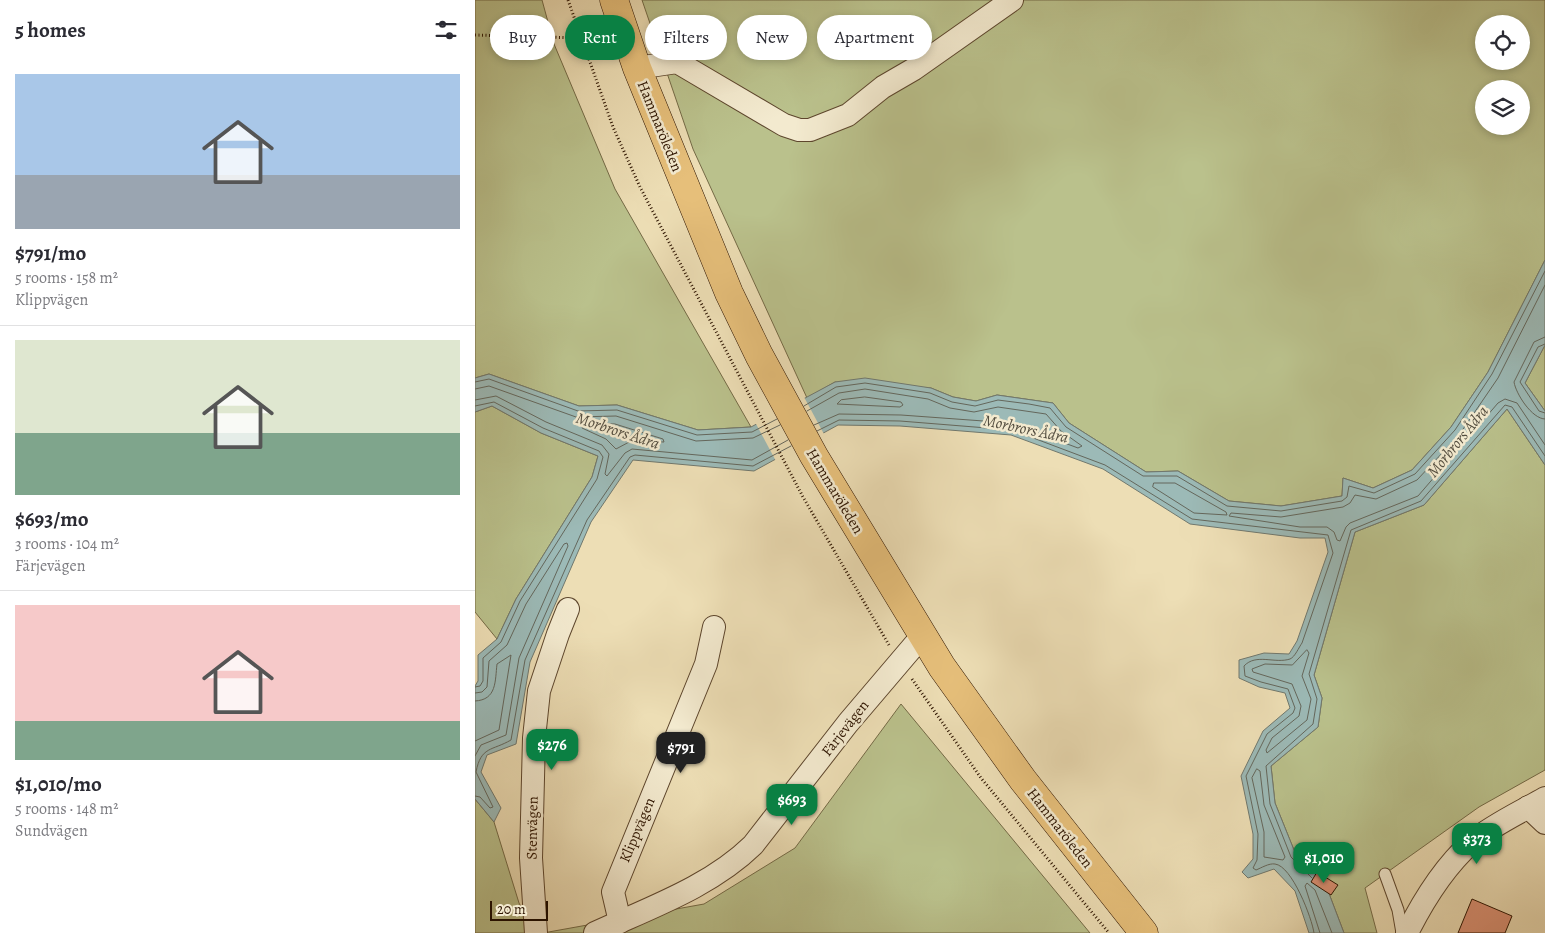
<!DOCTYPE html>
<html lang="en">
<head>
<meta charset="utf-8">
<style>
	:root { --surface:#fff; --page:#f2f2f3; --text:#2b2b33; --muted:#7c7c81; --line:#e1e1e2; --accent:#0b8043 }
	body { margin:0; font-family:Alegreya,serif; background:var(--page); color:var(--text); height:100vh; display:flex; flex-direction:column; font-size:19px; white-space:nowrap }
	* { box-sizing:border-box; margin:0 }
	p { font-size:16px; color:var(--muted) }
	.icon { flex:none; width:28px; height:28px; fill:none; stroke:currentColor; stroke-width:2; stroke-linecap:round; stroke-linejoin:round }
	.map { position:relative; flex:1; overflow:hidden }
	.drawer { display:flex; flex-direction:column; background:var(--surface); width:475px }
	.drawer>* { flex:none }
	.guide { position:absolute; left:15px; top:15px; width:475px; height:45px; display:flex; gap:10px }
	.tools { position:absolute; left:1000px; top:15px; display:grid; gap:10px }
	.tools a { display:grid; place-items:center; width:55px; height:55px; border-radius:50%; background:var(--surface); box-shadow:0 2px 8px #0003; font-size:25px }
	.scale { position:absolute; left:15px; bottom:12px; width:58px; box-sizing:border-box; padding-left:5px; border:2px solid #2d1400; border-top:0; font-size:14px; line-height:18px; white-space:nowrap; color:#2d1400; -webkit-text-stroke:4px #f3eacf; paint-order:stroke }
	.price { position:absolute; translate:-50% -42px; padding:0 11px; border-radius:10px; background:var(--accent); color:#fff; font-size:16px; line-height:32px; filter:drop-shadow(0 1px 2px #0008) }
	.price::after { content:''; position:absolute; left:50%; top:30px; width:15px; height:11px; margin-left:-8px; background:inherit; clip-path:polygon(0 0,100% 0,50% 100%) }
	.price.on { background:#222; color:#fff }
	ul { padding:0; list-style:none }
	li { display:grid; align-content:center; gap:10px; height:265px; padding:0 15px }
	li+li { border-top:1px solid var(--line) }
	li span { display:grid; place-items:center; height:155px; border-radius:0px; color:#555 }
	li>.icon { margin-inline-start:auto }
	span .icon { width:90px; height:90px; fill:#fffc; stroke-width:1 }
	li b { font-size:21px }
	h2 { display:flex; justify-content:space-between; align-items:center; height:60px; padding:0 15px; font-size:21px }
	.pill { padding:0 18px; border-radius:22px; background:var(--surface); box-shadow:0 2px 8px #0003; font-size:18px; line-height:45px }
	.pill.on { background:var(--accent); color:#fff }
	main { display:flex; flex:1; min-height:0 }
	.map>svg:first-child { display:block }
	.green { fill:#bac18c; stroke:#746a46; fill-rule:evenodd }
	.water { fill:#9cbab7; stroke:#70786e }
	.pier { fill:#eddeb5 }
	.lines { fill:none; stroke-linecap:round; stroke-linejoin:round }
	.shore { stroke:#64675c; stroke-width:1 }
	.building { fill:#da9073; stroke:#2d1400 }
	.service-casing { stroke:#5d462d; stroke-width:13 }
	.minor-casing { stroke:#5d462d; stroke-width:24 }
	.primary-casing { stroke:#2d1400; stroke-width:29 }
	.path { stroke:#2d1400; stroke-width:3; stroke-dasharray:1 2.5; stroke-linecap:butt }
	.service { stroke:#f3eacf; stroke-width:11 }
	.minor { stroke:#f3eacf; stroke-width:22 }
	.primary { stroke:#e6bf7a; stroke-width:28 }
	.labels { text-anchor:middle; stroke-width:5; stroke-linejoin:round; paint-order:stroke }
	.street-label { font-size:15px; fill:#2d1400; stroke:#f3eacf }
	.water-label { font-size:16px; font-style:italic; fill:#544e40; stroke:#f3eacf }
</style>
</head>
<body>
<main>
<section class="drawer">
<h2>5 homes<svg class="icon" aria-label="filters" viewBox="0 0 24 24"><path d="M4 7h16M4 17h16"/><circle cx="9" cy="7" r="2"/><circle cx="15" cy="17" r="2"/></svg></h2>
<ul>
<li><span style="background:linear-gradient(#a9c7e8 65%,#9aa5b1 0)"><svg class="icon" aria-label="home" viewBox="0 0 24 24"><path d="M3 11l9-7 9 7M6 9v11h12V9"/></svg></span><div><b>$791/mo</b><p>5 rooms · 158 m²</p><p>Klippvägen</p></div></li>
<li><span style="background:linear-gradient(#dfe7d0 60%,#7fa58c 0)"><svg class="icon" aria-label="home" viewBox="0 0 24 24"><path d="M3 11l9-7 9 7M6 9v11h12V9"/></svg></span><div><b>$693/mo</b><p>3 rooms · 104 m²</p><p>Färjevägen</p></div></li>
<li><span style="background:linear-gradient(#f6c9c9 75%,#7fa58c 0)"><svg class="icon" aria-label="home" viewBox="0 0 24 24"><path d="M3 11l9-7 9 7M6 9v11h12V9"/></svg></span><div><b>$1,010/mo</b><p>5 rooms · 148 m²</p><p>Sundvägen</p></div></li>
</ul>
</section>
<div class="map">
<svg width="1070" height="933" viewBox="0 0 1070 933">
	<rect width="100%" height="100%" fill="#eddeb5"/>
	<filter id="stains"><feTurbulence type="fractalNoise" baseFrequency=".004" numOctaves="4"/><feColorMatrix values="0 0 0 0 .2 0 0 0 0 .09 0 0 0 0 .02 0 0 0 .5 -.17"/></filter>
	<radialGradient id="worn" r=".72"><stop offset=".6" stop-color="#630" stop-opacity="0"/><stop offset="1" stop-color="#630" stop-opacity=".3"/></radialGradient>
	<g class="green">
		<polygon points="0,0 67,0 79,44 140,189 276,427 223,430 142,405 104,406 14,374 0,378"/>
		<path d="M167 0H1070V260L1013 372 976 427 937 470 898 488 868 478 867 496 806 506 754 501 703 471 671 472 594 423 578 403 522 395 501 401 478 397 456 388 360 382 332 398 218 149ZM1009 24H1046V61H1009ZM1009 89H1046V126H1009Z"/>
		<polygon points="1070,345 1070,411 1050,383"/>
		<polygon points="17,406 66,433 123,456 117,477 41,599 22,639 0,612 0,412"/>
		<polygon points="1032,409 1070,465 1070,770 1004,807 890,888 902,933 869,933 850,883 821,855 800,803 796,766 843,727 847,698 839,675 880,532 949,505"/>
		<polygon points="426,704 615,933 68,933 229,904 320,848"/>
		<polygon points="0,799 19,822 44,903 60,933 0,933"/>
	</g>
	<polygon class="water" points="1070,260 1070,345 1050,383 1070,411 1070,465 1032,409 949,505 880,532 839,675 847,698 843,727 796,766 800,803 821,855 850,883 869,933 834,933 820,891 799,869 773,878 767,872 778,859 778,834 766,776 788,731 815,708 810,693 784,687 764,678 764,660 789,653 814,654 822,641 853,552 850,538 825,538 715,524 628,469 536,435 425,426 363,425 279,471 158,460 116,522 55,662 41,744 12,755 6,772 26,808 19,822 0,799 0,686 3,681 3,655 22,639 41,599 117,477 123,456 66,433 17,406 0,412 0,378 14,374 104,406 142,405 223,430 276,427 360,382 390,378 456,388 478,397 501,401 522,395 578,403 594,423 671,472 703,471 754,501 806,506 867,496 868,478 898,488 937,470 976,427 1013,372"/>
	<polygon class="pier" points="329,397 350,436 302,463 280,422"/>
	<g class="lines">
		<g class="shore">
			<polyline points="1070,285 1023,378 984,435 942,480 901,499 880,495 875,503 868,507 806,517 756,513 754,516 825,527 852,527 859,532 862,540 865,541 871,527 875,523 943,496 1023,403 1030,399 1042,403 1070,445"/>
			<path d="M1070 337 1059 342 1039 382C1041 394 1057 419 1070 419"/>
			<polyline points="1070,344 1063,347 1045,382 1064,411 1070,413"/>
			<polyline points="0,382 14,379 103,411 142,410 222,435 277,432 302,419"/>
			<polyline points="0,389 14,386 101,417 141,416 221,441 278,438 305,425"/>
			<polygon points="390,397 426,402 428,405 425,407 362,404 366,400"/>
			<polyline points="0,400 21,396 71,422 127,445 134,454 130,474 132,476 150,453 157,449 277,460 313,440"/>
			<polyline points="0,406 19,402 68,428 124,451 128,457 122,479 45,601 26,642 8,658 8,681 5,686 0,687"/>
			<polyline points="329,406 361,387 390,383 455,393 477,402 500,406 523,400 554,404 575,408 591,427 668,476 702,476 752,506 806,511 867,501 872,497 874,486 899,493 940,474 980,430 1017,374 1070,271"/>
			<polyline points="332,411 364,393 390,389 453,399 475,408 499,412 523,407 571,414 586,431 607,446 603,448 536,423 426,415 364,414 339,425"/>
			<polygon points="140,424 188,439 189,442 156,441 141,449 131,439 107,428 109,425"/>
			<path d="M342 431 364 420 425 421 537 430 630 465 717 519 853 535 858 553 827 643C824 647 820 657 815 659 800 664 781 653 769 666L770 676 786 682 813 689 820 708 818 713 792 734 771 776 783 834 782 860 778 868 781 870C786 868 794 863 800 864 817 866 837 918 839 933"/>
			<polygon points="679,483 700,483 751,512 752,515 719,513 678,487"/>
			<polygon points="832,650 834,653 827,676 836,699 832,720 792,753 791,750 797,738 824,716 826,706 817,684 778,672 777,669 790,664 817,665"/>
			<polyline points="0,693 7,692 12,687 14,661 32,645 51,604 89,544 92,543 93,546 44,658 31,735 6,745 0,756"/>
			<path d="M0 701C22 700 20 681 22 664L36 655 24 730 0 741"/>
			<polygon points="782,769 785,771 789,805 810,857 808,860 789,857 789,832 777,778"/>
			<path d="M0 796 5 797 15 808 18 807 1 772C6 746 17 751 36 740L50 660 112 520 155 457 160 455 278 466 316 446"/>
			<polyline points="837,878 816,857 795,804 791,766 838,724 842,699 834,674 876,530 946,501 1030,405 1037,407 1070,456"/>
			<polyline points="845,933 830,886 832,883 840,890 857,933"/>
		</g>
	</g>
	<g class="building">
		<polygon points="842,872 863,885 856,895 836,882"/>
		<polygon points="997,899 1037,916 1030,933 983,933"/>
	</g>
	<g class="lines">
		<g class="service-casing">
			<polyline id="service" points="910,874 923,910 927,933"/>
		</g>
		<g class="minor-casing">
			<g id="minor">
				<polyline points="162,68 202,62 309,125 324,130 335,130 373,115 408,87 439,69 537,0"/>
				<polyline points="1053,807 1070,823"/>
				<polyline points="145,922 138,892 231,664 239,627"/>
				<polyline points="61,933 56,858 59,738 64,691 83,634 93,609"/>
				<path d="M120 933C174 908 235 887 278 845L373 723 447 636"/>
				<path d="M932 933C948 901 970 866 997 842 1019 824 1046 812 1070 798"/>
			</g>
		</g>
		<g class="primary-casing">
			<polyline id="primary" points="139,0 162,68 254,293 284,355 339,456 467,667 548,780 669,933"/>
		</g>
		<g class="path">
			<polyline points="93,0 138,127 165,187 328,497 414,645"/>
			<polyline points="0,35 106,38"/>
			<polyline points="437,679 506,778 634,933"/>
		</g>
		<use href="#service" class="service"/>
		<use href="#minor" class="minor"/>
		<use href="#primary" class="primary"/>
	</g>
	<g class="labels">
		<g class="street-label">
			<text transform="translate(185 126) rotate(68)" y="5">Hammaröleden</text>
			<text transform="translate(360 491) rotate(59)" y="5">Hammaröleden</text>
			<text transform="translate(370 728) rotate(-52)" y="5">Färjevägen</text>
			<text transform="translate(57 828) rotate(-89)" y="5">Stenvägen</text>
			<text transform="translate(585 828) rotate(52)" y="5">Hammaröleden</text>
			<text transform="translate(162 830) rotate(-67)" y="5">Klippvägen</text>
		</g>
		<g class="water-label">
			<text transform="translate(551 428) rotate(12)" y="6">Morbrors Ådra</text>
			<text transform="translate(143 430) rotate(18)" y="6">Morbrors Ådra</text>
			<text transform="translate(982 441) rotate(-51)" y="6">Morbrors Ådra</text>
		</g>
	</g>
	<rect width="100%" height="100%" filter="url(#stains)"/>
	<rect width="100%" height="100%" fill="url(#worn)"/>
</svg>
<div class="tools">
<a><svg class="icon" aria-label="locate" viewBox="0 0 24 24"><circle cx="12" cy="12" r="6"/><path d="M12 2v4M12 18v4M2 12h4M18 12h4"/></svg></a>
<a><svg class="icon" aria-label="layers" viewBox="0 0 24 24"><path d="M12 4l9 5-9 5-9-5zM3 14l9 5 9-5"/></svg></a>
</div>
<div class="scale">20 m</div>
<b class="price" style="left:77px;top:771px">$276</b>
<b class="price on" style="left:206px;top:774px">$791</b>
<b class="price" style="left:317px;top:826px">$693</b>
<b class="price" style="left:1002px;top:865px">$373</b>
<b class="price" style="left:849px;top:884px">$1,010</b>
<div class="guide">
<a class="pill">Buy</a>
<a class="pill on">Rent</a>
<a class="pill">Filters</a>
<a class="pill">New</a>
<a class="pill">Apartment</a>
</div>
</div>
</main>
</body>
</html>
